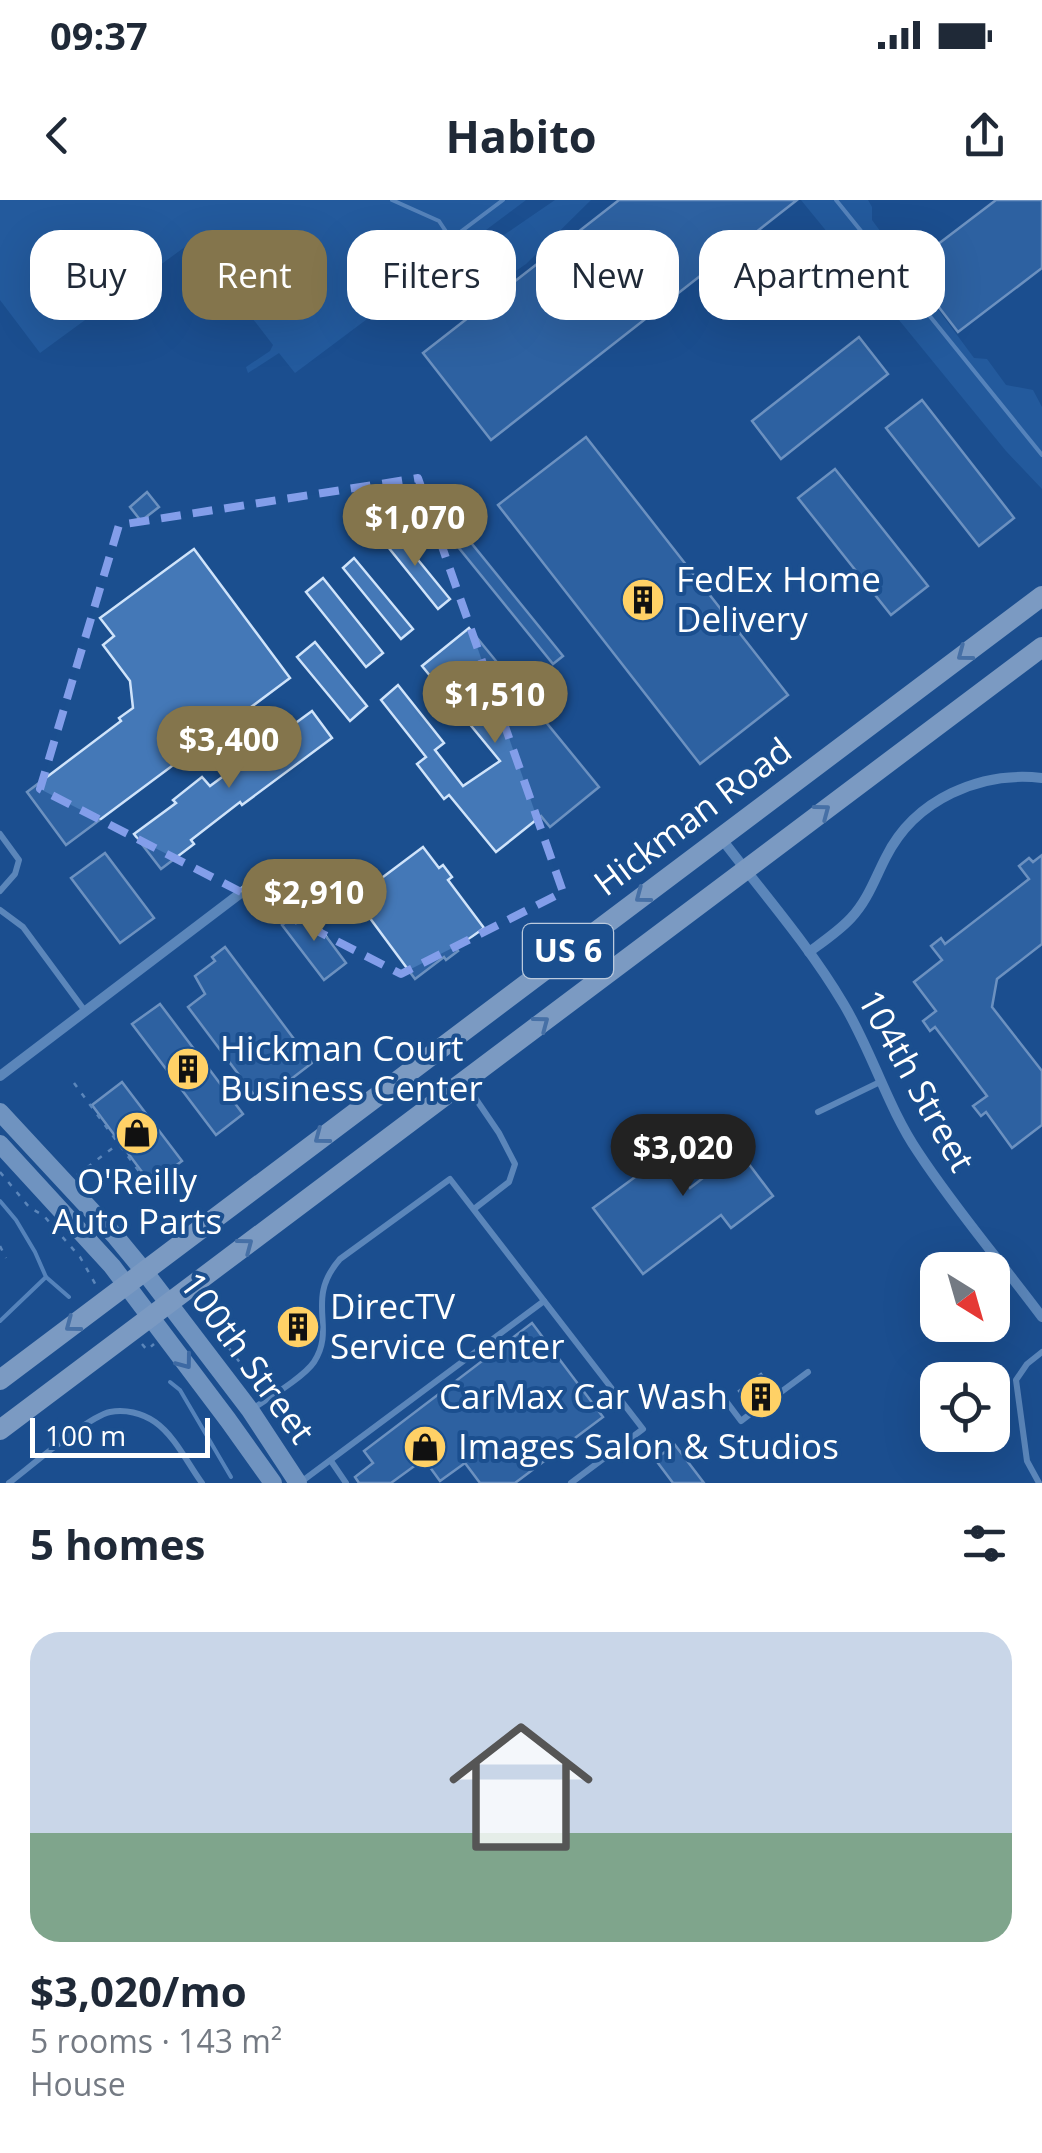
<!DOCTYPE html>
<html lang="en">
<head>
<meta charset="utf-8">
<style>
	:root { --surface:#fff; --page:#f2f2f3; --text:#1f2937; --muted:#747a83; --accent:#84754c }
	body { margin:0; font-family:"Open Sans",sans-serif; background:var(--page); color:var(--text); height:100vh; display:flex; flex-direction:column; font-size:38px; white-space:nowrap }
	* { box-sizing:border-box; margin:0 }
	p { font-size:32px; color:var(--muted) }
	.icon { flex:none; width:55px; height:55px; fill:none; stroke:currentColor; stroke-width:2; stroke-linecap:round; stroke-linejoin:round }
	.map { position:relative; height:1283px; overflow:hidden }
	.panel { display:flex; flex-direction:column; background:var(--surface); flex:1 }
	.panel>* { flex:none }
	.top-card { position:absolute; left:30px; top:30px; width:982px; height:90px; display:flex; gap:20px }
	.needle { width:65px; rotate:143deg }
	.buttons { position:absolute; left:920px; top:1052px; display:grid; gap:20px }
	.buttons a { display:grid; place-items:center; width:90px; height:90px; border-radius:20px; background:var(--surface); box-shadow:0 10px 40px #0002; font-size:50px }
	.scale { position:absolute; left:30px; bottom:25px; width:180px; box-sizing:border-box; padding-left:10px; border:5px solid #fff; border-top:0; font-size:28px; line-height:35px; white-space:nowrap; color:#fff; -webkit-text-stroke:8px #1b4f8f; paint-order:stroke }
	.price { position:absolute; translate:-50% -85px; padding:0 22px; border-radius:35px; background:var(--accent); color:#fff; font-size:32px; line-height:65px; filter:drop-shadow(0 2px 5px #0008) }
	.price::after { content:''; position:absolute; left:50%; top:60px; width:30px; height:22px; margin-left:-15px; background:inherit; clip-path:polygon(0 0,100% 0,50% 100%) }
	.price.selected { background:#222; color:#fff }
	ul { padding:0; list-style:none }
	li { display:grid; align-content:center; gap:20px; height:530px; padding:0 30px }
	li span { display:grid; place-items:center; height:310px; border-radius:30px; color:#555 }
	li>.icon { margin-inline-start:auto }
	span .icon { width:180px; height:180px; fill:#fffc; stroke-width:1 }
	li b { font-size:42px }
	h2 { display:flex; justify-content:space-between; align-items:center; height:120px; padding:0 30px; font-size:42px }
	.chip { padding:0 35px; border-radius:30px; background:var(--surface); box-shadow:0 10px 40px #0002; font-size:35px; line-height:90px }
	.chip.selected { background:var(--accent); color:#fff }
	.status { display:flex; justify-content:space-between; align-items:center; height:70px; padding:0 50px; background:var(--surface); direction:ltr }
	.status svg { height:28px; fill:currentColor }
	header { display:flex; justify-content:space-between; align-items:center; height:130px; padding:0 30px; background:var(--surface); font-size:45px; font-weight:700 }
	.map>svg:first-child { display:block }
	.green { fill:#2e69ad }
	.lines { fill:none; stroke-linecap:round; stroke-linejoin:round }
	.stream { stroke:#9cc4f0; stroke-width:4 }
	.building { fill:#4478b7; stroke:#cfe3fa; stroke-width:2.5 }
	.path { stroke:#a9c9ee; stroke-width:2.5; stroke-dasharray:5 8; stroke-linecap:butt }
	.lane { stroke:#a9c9ee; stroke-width:6 }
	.street { stroke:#a9c9ee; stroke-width:10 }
	.secondary { stroke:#d6e6fa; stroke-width:18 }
	.primary { stroke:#f0f6ff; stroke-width:20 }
	.oneway { stroke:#7b9ac1 }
	.oneway2 { stroke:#668bba }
	.marked { fill:none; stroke:#839eea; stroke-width:8; stroke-dasharray:20 12; stroke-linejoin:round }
	.labels { text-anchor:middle; stroke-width:8; stroke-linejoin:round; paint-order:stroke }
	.shield { fill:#1b4f8f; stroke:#bbcadd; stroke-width:2.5 }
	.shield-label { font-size:32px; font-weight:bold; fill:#fff }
	.poi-label { font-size:35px; fill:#fff; stroke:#1b4f8f; text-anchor:start }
	.street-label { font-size:35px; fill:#fff; stroke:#1b4f8f }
</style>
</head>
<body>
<div class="status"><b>09:37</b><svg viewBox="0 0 49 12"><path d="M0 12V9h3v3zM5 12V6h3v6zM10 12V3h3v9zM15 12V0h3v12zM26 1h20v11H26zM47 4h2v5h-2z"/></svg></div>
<header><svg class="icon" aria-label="back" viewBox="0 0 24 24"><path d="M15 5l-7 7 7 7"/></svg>Habito<svg class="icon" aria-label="share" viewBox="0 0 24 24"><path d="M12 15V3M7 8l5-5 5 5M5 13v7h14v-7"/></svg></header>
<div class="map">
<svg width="1042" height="1283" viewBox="0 0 1042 1283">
	<rect width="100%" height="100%" fill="#1b4f8f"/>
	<g class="green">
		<polygon points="0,0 526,0 295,173 279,153 248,173 246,167 270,151 273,145 193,41 40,153 0,100"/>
		<polygon points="555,0 591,0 526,64 498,83 469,75 458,67 470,46 482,50"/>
		<polygon points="801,0 868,0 872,7 872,20 974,158 987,159 1006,185 1033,190 1042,207 1042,289 1006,251"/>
	</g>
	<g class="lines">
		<g class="stream">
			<polyline points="392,0 439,21 451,39 503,0"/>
			<polyline points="836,0 1042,255"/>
			<polyline points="0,1001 16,1020 35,1052 46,1077 69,1097"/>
			<polyline points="0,1121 46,1077"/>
			<polyline points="170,1182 180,1190 231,1277"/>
		</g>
	</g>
	<g class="building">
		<polygon points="619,0 797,0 491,240 423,153"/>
		<polygon points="996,0 1042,0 1042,68 958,132 908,67"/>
		<polygon points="859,137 888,174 781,259 752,221"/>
		<polygon points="922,200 1014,318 979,346 886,228"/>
		<polygon points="586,237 788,495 700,564 498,305"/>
		<polygon points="835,269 928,386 891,415 798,298"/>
		<polygon points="147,292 159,307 141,321 130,307"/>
		<polygon points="434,297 563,456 553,464 424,305"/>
		<polygon points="392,328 450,399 438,409 380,337"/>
		<polygon points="194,349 290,478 66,645 27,592 121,521 119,518 133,508 130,481 103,445 114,436 100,418"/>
		<polygon points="354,358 413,429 401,439 343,368"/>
		<polygon points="323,378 383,453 366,467 306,392"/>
		<polygon points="469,428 599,587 550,627 541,616 496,652 449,595 444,599 417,564 426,557 381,500 398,485 444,543 435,550 463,586 500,561 422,466"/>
		<polygon points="315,442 367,506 350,521 297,457"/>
		<polygon points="312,511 332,538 242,605 240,602 191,640 194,644 161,669 134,634 176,603 173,600 202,577 210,586"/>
		<polygon points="423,647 439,668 443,665 452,677 448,680 484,728 456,748 458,751 446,760 444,757 415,779 355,698"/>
		<polygon points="105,653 154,718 120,743 71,678"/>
		<polygon points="1042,655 1042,744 997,779 992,807 1042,871 1042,925 1012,948 986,912 981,916 973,906 987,896 935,827 930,831 923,821 936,811 914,782 942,760 931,746 941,738 945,744 1029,679 1019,666 1029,658 1033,662"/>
		<polygon points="305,708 346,763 324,780 282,725"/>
		<polygon points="225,747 312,863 260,903 188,807 205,794 195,776 215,761 212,757"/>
		<polygon points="160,804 243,914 216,935 132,824"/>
		<polygon points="122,882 182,961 151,984 92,905"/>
		<polygon points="706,921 711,928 718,922 729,938 736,933 743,941 736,947 773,996 731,1028 721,1015 643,1074 593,1008 665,955 690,988 708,974 686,946 701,935 696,928"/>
		<polygon points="307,1112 312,1138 288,1143 283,1116"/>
		<polygon points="532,1123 603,1217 515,1283 480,1283 465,1263 440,1281 424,1259 391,1283 359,1283 355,1277 373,1263 364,1251"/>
		<polygon points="761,1174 773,1189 771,1198 778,1202 758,1216 760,1208 756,1204 750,1205 739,1191"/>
		<polygon points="675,1245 704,1283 673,1283 655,1259"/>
	</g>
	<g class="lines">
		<g class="path">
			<polyline points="74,883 149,985"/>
			<polyline points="0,972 29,1007 44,1016 80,1057 97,1087"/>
			<polyline points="77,975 118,944"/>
			<polyline points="0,1046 6,1058"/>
			<polyline points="196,1111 200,1109 261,1191"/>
			<polyline points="142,1144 147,1150 154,1144"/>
			<polyline points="271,1206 296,1251"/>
		</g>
		<g class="lane">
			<polyline points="0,634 19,660 15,674 0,691"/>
			<polyline points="0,710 23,727 85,811"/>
			<polyline points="465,883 499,933 515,964 509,982 474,1009"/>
			<polyline points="818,912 882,881"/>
			<polyline points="720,1193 741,1221 754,1211"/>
			<polyline points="777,1195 808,1172"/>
			<path d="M251 1210C267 1199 304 1177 314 1162 337 1127 304 1100 340 1059L450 979 643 1229 571 1283"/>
			<polyline points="331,1261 346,1283"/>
			<polyline points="301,1282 544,1101"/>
			<path d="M9 1283C30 1267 89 1216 110 1212 125 1209 142 1213 155 1222 175 1236 188 1264 202 1283"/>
			<polyline points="1039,1283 1027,1261 1016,1180 1027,1164 1042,1152"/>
		</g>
		<g class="street">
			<path d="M721 638C762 692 808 744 843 803 872 851 887 906 918 952 956 1010 1001 1062 1042 1117"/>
			<path d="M809 752C824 741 839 731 851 718 868 700 875 678 886 657 915 599 980 571 1042 578"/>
			<polyline points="0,876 250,686"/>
		</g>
		<g class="secondary">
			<polyline points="0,912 116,1037 144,1071 250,1210 298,1283"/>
			<polyline points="0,944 112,1066 228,1220 273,1283"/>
		</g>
		<g class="primary">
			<polyline points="0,1180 1042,396"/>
			<polyline points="0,1230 1042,447"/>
		</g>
	</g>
	<defs><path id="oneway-chevron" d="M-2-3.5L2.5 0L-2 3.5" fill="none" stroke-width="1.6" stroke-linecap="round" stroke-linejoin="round" transform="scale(2.5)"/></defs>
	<g class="oneway">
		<use href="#oneway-chevron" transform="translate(964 454) rotate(143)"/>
		<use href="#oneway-chevron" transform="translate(823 611) rotate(-37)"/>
		<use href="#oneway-chevron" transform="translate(642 696) rotate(143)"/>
		<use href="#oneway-chevron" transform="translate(542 823) rotate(-37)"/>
		<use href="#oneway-chevron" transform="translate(321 937) rotate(143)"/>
		<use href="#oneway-chevron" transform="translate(246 1045) rotate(-37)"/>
		<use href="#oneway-chevron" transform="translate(72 1125) rotate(143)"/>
	</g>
	<use class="oneway2" href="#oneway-chevron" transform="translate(185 1162) rotate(53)"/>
	<path d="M0 0H1042V1283H0ZM418 278 563 692 401 774 40 589 119 325Z" fill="#1b4f8f" fill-opacity=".55" fill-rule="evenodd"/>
	<path class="marked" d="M418 278 563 692 401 774 40 589 119 325Z"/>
	<defs>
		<g id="building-disc" transform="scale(2.25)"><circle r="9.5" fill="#ffd166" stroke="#1b4f8f"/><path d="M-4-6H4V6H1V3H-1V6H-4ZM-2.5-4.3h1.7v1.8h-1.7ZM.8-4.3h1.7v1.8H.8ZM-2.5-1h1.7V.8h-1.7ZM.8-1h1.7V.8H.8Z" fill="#111"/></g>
		<g id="shop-disc" transform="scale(2.25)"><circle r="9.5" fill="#ffd166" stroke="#1b4f8f"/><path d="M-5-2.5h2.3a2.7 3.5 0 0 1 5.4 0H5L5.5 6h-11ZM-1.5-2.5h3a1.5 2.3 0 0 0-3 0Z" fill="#111"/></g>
	</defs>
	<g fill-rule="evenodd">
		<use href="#building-disc" x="643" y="400"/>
		<use href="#building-disc" x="188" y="869"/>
		<use href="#shop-disc" x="137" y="933"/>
		<use href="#building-disc" x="298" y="1127"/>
		<use href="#building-disc" x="761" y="1197"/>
		<use href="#shop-disc" x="425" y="1247"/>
	</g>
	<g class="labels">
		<rect class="shield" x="523" y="724" width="90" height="54" rx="8"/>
		<g class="shield-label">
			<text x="568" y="762">US 6</text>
		</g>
		<g class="poi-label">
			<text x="676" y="392">FedEx Home<tspan x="676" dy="40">Delivery</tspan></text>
			<text x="220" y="861">Hickman Court<tspan x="220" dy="40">Business Center</tspan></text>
			<text x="137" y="994" text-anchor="middle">O'Reilly<tspan x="137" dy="40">Auto Parts</tspan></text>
			<text x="330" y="1119">DirecTV<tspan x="330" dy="40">Service Center</tspan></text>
			<text x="728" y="1209" text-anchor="end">CarMax Car Wash</text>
			<text x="458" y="1259">Images Salon &amp; Studios</text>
		</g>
		<g class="street-label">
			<text transform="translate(693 617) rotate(-37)" y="12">Hickman Road</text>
			<text transform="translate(916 881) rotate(61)" y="12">104th Street</text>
			<text transform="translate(247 1158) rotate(54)" y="12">100th Street</text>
		</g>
	</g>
</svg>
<div class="buttons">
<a><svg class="needle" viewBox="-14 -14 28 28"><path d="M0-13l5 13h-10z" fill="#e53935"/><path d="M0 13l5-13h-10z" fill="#747a83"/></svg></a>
<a><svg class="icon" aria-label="locate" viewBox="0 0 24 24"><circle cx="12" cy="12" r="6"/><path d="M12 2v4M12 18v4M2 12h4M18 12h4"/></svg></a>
</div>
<div class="scale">100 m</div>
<b class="price" style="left:415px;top:369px">$1,070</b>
<b class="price" style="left:495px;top:546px">$1,510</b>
<b class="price" style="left:229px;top:591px">$3,400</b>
<b class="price" style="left:314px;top:744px">$2,910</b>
<b class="price selected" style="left:683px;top:999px">$3,020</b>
<div class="top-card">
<a class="chip">Buy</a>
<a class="chip selected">Rent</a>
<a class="chip">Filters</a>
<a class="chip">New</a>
<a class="chip">Apartment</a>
</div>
</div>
<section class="panel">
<h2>5 homes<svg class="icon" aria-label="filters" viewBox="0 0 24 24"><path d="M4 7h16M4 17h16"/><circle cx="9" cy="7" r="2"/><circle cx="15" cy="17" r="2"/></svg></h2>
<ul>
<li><span style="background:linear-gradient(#c9d6e8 65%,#7fa58c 0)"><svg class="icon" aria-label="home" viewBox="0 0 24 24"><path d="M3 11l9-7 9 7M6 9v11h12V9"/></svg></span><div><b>$3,020/mo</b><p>5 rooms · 143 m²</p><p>House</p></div></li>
</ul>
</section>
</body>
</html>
